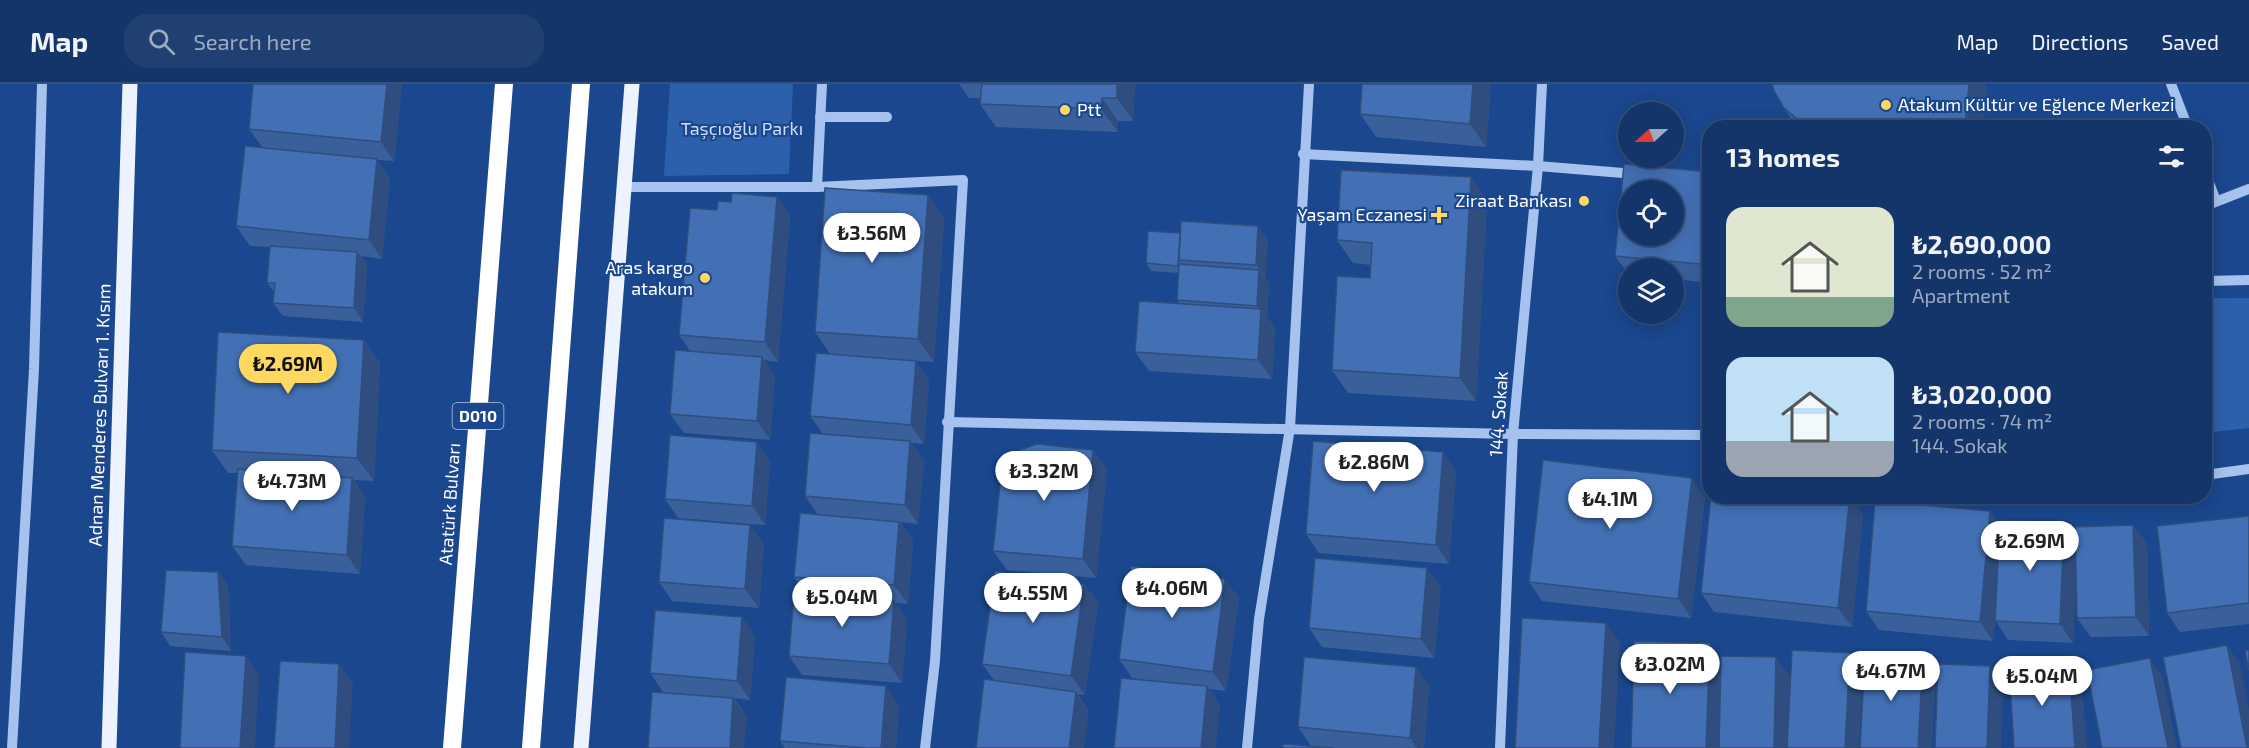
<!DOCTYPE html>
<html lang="en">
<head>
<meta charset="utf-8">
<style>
	:root { --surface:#14356a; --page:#214072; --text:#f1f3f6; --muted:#9dabc1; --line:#33507e; --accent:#ffd862 }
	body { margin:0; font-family:"Exo 2",sans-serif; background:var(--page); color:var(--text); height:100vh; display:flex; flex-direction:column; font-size:22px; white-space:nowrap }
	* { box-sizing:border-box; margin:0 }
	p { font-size:20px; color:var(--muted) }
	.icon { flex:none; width:33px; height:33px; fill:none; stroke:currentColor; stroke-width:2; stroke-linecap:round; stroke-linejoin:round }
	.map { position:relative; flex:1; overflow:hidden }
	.side { position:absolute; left:1702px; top:36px; width:510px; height:384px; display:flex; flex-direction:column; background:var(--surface); border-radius:24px; box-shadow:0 3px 15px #0003,0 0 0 2px var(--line) }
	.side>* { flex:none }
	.needle { width:39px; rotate:249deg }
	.buttons { position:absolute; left:1618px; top:18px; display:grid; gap:12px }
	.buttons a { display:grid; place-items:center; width:66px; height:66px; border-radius:50%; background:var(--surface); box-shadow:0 3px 15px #0003,0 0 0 2px var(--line); font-size:30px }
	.price { position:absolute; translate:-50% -51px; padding:0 14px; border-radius:21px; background:#fff; color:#222; font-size:20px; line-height:39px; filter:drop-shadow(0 2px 3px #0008) }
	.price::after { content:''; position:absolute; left:50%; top:36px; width:18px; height:14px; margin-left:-9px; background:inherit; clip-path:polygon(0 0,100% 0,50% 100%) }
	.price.active { background:var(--accent); color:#111 }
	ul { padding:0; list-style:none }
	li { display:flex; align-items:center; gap:18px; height:150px; padding:0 24px }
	li span { display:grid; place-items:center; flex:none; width:168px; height:120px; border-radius:18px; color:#555 }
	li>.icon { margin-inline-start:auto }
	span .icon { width:72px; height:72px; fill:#fffc; stroke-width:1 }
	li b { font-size:26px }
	h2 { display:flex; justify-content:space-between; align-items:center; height:72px; padding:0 24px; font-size:26px }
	header { display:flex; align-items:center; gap:36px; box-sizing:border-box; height:84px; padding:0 30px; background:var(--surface); border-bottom:2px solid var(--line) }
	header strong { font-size:28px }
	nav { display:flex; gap:33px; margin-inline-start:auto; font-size:21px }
	.search { width:420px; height:54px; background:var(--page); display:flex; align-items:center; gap:15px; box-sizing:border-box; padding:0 21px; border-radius:24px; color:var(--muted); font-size:22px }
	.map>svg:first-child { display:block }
	.green { fill:#2d60ab }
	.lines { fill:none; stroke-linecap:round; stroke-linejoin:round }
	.minor { stroke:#a5c3ee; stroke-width:10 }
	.major { stroke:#ecf3ff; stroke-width:15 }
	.highway { stroke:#fff; stroke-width:18 }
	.wall { fill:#3a609c }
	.shaded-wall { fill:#2f4e7f }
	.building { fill:#4370b5; stroke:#2f4e7f; stroke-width:1.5; fill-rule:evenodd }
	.poi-dot { fill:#ffd862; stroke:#1a478d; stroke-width:2 }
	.labels { text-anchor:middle; stroke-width:4.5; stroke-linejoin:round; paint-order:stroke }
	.shield { fill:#1a478d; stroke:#bac8dd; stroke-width:1.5 }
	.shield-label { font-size:16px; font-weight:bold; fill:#fff }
	.poi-label { font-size:18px; fill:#fff; stroke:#1a478d; text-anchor:end }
	.park-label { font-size:18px; fill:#cbdffa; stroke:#1a478d }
	.street-label { font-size:18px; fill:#fff; stroke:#1a478d }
</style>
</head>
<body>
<header>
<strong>Map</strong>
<div class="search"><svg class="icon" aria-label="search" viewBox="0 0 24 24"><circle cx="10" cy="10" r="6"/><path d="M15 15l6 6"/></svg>Search here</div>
<nav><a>Map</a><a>Directions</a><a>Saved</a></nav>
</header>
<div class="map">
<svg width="2249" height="664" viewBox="0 0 2249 664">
	<rect width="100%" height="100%" fill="#1a478d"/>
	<g class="green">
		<polygon points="670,0 793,0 789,90 664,92"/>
		<polygon points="2205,214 2249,214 2249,344 2205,349"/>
	</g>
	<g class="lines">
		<g class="minor">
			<polyline points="2171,0 2188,44"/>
			<polyline points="820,33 887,33"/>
			<polyline points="1303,70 1538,82 1635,90"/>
			<polyline points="2205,88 2216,117"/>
			<polyline points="624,103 817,103 963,96 935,577 925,664"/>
			<polyline points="817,103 822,0"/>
			<polyline points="2205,122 2249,105"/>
			<polyline points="2205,197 2249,196"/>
			<polyline points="947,338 1513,350 1710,351"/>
			<polyline points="2205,391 2249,385"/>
			<polyline points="12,664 34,285 42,0"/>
			<polyline points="1247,664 1259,535 1290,344 1309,0"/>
			<polyline points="1500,664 1513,350 1538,82 1542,0"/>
		</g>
		<g class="major">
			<polyline points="109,664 130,0"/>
			<polyline points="581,664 632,0"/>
		</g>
		<g class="highway">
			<polyline points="452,664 504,0"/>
			<polyline points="531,664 581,0"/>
		</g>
	</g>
	<g class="wall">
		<polygon points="253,0 402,0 394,77 377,76 390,94 382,175 361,172 367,181 363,238 283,232 273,219 274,208 267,199 270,163 250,162 236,142 262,63 249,45"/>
		<polygon points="959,0 1135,0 1133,37 1118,37 1118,48 996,43 980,20 980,14 969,14"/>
		<polygon points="1491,0 1486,63 1376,53 1360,30"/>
		<polygon points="1772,0 1984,0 1987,4 1983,44 1797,44 1784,24"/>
		<polygon points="1710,88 1710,199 1674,195 1674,184 1629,184 1629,191 1615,172"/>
		<polygon points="1471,93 1487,116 1476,317 1348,309 1332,286 1370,194 1371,181 1353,179 1337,156"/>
		<polygon points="928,111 944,134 934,278 862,273 929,296 924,360 911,359 924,376 918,440 900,438 913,457 908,520 895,519 907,536 902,599 802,591 789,572 806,510 794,493 818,431 805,412 823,350 810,332 830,270 815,248"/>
		<polygon points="777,113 790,132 778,278 764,276 775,292 770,356 684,349 670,330 691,268 679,251 717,126"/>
		<polygon points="1258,142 1268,155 1265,194 1269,199 1267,233 1275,244 1272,295 1149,287 1135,268 1179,219 1177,216 1178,189 1151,187 1146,179 1180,149"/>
		<polygon points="364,256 380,279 374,397 354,396 365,413 360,490 246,481 232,462 238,389 228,389 212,366"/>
		<polygon points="757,358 770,377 765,441 678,434 665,415"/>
		<polygon points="1093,366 1107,385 1096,494 1007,486 993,467"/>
		<polygon points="1456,387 1449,480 1319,469 1306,450"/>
		<polygon points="1705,413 1691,534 1542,517 1529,498"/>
		<polygon points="1990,427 2000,441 2064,439 2075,454 2133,441 2147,460 2149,552 2091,553 2077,534 2076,492 2073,559 2008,556 1995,536 1993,557 1879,546 1866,527"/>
		<polygon points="1863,430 1852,543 1714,528 1701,509"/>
		<polygon points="2249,432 2249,540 2180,548 2167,529"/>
		<polygon points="764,460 759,524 672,517 659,498"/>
		<polygon points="218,488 228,502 231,567 170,562 161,548"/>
		<polygon points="1084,500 1098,519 1085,611 1078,610 1089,627 994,596 982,580"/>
		<polygon points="1441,503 1434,574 1322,563 1309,544"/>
		<polygon points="1239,514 1226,607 1209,605 1220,622 1160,598 1132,594 1119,575"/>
		<polygon points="755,552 750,616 734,614 747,633 663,608 650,589"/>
		<polygon points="1429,602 1424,664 1283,664 1311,662 1298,643"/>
		<polygon points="899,621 896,664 785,664 780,657"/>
	</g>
	<g class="shaded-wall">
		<polygon points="387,0 402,0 394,77 381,58"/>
		<polygon points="1117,0 1135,0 1133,37 1117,14"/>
		<polygon points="1473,0 1491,0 1486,63 1470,40"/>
		<polygon points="1969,0 1984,0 1987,4 1983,44 1965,44"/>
		<polygon points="1102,14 1118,37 1118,48 1101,25"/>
		<polygon points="377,75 390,94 382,175 369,156"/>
		<polygon points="1471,93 1487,116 1476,317 1460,294"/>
		<polygon points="928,111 944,134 934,278 918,255"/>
		<polygon points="777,113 790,132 778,278 765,258"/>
		<polygon points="1258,142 1268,155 1266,194 1256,181"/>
		<polygon points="357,168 367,181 363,238 354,224"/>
		<polygon points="1259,186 1269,199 1267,233 1275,244 1272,295 1258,276 1261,227 1257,222"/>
		<polygon points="364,256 380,279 374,397 357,374"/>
		<polygon points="762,273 775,292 770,356 757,337"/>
		<polygon points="916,277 929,296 924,360 911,341"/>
		<polygon points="910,357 924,376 918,440 905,421"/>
		<polygon points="757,358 770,377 765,441 752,422"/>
		<polygon points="1093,366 1107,385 1096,494 1083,475"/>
		<polygon points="1443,368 1456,387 1449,480 1436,461"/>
		<polygon points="352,394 365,413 360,490 347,471"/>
		<polygon points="1692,394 1705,413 1691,534 1678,515"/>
		<polygon points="1850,412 1863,430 1852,543 1838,524"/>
		<polygon points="1990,427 2003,446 1993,557 1980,538"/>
		<polygon points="899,438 913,457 908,520 894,501"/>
		<polygon points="2064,439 2078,458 2073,559 2060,540"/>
		<polygon points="750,441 764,460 759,524 745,505"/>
		<polygon points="2133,441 2147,460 2149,552 2136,533"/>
		<polygon points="1427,484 1441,503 1434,574 1421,555"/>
		<polygon points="218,488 228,502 231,567 222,553"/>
		<polygon points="1225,495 1239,514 1226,607 1213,588"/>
		<polygon points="1084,500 1098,519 1085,611 1071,592"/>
		<polygon points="894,517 907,536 902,599 889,580"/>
		<polygon points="742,533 755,552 750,616 737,597"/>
		<polygon points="1606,539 1620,558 1614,664 1599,664"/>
		<polygon points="1710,559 1723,578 1720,664 1706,664"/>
		<polygon points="2227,561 2240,580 2249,626 2249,664 2247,664"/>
		<polygon points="1850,569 1863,588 1859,664 1845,664"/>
		<polygon points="246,572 259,591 255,664 240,664"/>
		<polygon points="1776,573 1790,592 1788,664 1774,664"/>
		<polygon points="1923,573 1936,592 1932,664 1918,664"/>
		<polygon points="2150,574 2163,593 2177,664 2168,664"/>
		<polygon points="339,580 353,599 349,664 335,664"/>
		<polygon points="2069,580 2082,599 2087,664 2075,664"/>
		<polygon points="1990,582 2003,601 2001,664 1987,664"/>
		<polygon points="1416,583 1429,602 1424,664 1417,664 1410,654"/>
		<polygon points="886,602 899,621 896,664 881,664"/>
		<polygon points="1207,602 1220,622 1216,664 1201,664"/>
		<polygon points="1076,608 1089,627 1084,664 1069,664"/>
		<polygon points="733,614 747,633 744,664 730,664"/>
	</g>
	<g class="building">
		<polygon points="253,0 387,0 381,58 249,45"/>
		<polygon points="982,0 1117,0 1117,14 1102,14 1101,25 980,20"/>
		<polygon points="1362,0 1473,0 1470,40 1360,30"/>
		<polygon points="1772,0 1969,0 1965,44 1830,44 1804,41 1784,24 1774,7"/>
		<polygon points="245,62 377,75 369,156 236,142"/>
		<path d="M1624 80 1710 88V181L1615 172ZM1629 106H1674V152H1629Z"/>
		<polygon points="1341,86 1471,93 1460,294 1332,286 1337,192 1370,194 1372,159 1337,156"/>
		<polygon points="825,104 928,111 918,255 815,248"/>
		<polygon points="732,109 777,113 765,258 679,251 690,124 717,126 718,117 731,118"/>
		<polygon points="1181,137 1258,142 1256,181 1179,176"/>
		<polygon points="1148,147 1180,149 1178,182 1146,179"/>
		<polygon points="270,162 357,168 354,224 273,219 275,199 267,199"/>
		<polygon points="1179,180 1259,186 1257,222 1177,216"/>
		<polygon points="1139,217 1261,225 1258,276 1135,268"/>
		<polygon points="218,248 364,256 357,374 212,366"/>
		<polygon points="675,266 762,273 757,337 670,330"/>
		<polygon points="816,269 916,277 911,341 810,332"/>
		<polygon points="810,349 910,357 905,421 805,412"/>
		<polygon points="670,351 757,358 752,422 665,415"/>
		<polygon points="1313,357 1443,368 1436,461 1306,450"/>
		<polygon points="1037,360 1093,366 1083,475 993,467 1003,372"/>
		<polygon points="1543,376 1692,394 1678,515 1529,498"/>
		<polygon points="238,385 352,394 347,471 232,462"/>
		<polygon points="1711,412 1850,412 1838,524 1701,509"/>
		<polygon points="1875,417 1990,427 1980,538 1866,527"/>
		<polygon points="800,429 899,438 894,501 794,493"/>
		<polygon points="2249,432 2249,519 2167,529 2157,442"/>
		<polygon points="664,434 750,441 745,505 659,498"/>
		<polygon points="2000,436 2064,439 2060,540 1995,537"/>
		<polygon points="2133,441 2136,533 2077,534 2075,443"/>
		<polygon points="1315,474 1427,484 1421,555 1309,544"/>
		<polygon points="1131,482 1225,495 1213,588 1119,575"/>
		<polygon points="166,486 218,488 222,553 161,548"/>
		<polygon points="995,487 1084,500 1071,592 982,580"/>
		<polygon points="794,509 894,517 889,580 789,572"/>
		<polygon points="655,526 742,533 737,597 650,589"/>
		<polygon points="1522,534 1606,539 1599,664 1515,664"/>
		<polygon points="1634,557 1710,559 1706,664 1631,664"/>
		<polygon points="2227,561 2247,664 2181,664 2163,573"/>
		<polygon points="1792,566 1850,569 1845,664 1787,664"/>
		<polygon points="2249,566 2249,587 2245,567"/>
		<polygon points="185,568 246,572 240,664 180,664"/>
		<polygon points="1865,570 1923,573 1918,664 1860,664"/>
		<polygon points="1721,572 1776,573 1774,664 1719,664"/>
		<polygon points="1304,573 1416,583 1410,654 1298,643"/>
		<polygon points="2150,574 2168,664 2102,664 2087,586"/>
		<polygon points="280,577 339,580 335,664 274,664"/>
		<polygon points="1938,580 1990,582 1987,664 1935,664"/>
		<polygon points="2069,580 2075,664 2014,664 2009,584"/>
		<polygon points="786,593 886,602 881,664 867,664 780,657"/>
		<polygon points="1121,594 1207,602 1201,664 1114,664"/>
		<polygon points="984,595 1076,608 1069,664 976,664"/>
		<polygon points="652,608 733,614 730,664 648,664"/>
		<polygon points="1283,660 1333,664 1283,664"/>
	</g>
	<g class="poi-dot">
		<circle cx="1886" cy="21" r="6"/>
		<circle cx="1065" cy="26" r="6"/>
		<circle cx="1584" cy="117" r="6"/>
		<path d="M1436 122h6v6h6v6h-6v6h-6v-6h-6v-6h6z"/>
		<circle cx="705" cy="194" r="6"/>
	</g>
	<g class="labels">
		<rect class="shield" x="452.5" y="319" width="51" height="26" rx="4.5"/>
		<g class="shield-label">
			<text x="478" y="338">D010</text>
		</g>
		<g class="poi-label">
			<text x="1898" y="27" text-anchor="start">Atakum Kültür ve Eğlence Merkezi</text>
			<text x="1077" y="32" text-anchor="start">Ptt</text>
			<text x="1572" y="123">Ziraat Bankası</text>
			<text x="1427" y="137">Yaşam Eczanesi</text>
			<text x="693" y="190">Aras kargo<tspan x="693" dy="21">atakum</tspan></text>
		</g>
		<g class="park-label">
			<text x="742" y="51">Taşçıoğlu Parkı</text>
		</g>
		<g class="street-label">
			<text transform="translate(1499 330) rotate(-86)" y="6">144. Sokak</text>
			<text transform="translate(100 331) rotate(-88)" y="6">Adnan Menderes Bulvarı 1. Kısım</text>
			<text transform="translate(450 420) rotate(-86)" y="6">Atatürk Bulvarı</text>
		</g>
	</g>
</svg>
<div class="buttons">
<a><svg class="needle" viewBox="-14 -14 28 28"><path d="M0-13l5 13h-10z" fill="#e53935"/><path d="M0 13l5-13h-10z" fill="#9dabc1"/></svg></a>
<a><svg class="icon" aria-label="locate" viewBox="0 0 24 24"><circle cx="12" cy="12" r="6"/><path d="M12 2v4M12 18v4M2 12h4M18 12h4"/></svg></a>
<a><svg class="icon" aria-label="layers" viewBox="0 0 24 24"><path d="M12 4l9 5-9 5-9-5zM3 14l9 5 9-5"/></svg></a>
</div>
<b class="price" style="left:872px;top:180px">₺3.56M</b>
<b class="price active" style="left:288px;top:311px">₺2.69M</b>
<b class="price" style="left:1374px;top:409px">₺2.86M</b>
<b class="price" style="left:1044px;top:418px">₺3.32M</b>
<b class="price" style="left:292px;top:428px">₺4.73M</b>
<b class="price" style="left:1610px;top:446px">₺4.1M</b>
<b class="price" style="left:2030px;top:488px">₺2.69M</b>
<b class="price" style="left:1172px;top:535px">₺4.06M</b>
<b class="price" style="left:1033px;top:540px">₺4.55M</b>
<b class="price" style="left:842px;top:544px">₺5.04M</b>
<b class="price" style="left:1670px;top:611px">₺3.02M</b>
<b class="price" style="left:1891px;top:618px">₺4.67M</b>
<b class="price" style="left:2042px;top:623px">₺5.04M</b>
<section class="side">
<h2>13 homes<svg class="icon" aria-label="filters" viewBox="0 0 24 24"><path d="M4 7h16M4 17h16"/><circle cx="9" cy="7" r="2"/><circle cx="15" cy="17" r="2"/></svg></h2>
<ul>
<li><span style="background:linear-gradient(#dfe7d0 75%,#7fa58c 0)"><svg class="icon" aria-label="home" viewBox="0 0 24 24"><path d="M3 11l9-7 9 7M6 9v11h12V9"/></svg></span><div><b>₺2,690,000</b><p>2 rooms · 52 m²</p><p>Apartment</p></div></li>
<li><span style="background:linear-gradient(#bfe0f5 70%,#9aa5b1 0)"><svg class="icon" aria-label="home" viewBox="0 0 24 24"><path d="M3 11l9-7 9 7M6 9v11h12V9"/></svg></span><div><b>₺3,020,000</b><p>2 rooms · 74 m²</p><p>144. Sokak</p></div></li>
</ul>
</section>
</div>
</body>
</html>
